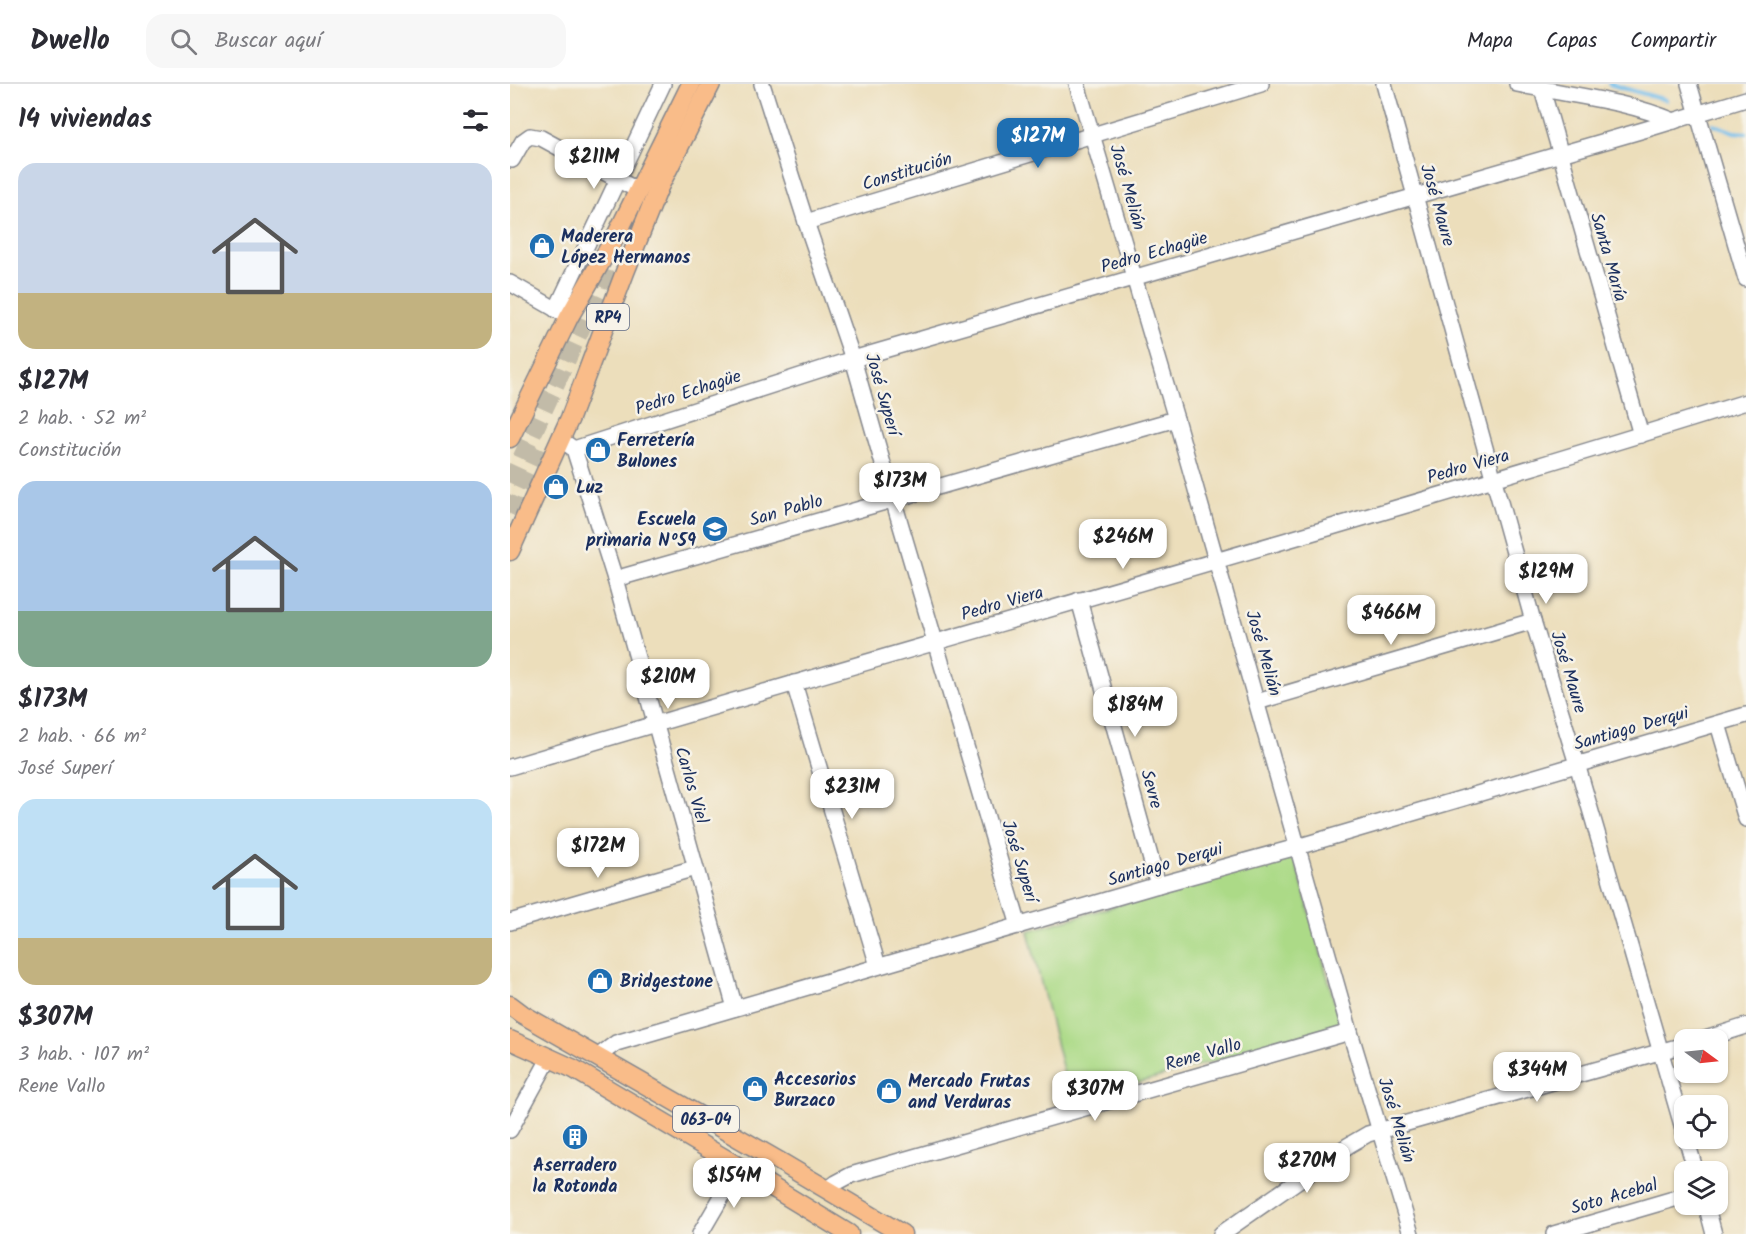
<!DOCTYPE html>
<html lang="es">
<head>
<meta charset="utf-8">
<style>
	:root { --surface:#fff; --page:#f7f7f7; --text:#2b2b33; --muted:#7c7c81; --line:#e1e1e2; --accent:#1f6fb2 }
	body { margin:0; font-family:Kalam,sans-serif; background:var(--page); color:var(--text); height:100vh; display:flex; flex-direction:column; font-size:22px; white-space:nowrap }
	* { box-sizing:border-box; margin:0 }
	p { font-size:20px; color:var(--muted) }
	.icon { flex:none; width:33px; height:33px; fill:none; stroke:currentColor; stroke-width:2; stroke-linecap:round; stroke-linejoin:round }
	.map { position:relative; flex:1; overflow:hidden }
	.details { display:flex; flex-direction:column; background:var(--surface); width:510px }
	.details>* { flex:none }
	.needle { width:39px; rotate:105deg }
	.controls { position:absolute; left:1164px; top:945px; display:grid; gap:12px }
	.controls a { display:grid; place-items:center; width:54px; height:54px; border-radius:12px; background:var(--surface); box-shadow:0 2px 4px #0004; font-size:30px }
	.price { position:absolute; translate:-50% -51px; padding:0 14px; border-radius:12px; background:#fff; color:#222; font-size:20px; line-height:39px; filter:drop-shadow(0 2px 3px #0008) }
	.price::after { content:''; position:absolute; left:50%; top:36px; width:18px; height:14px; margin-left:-9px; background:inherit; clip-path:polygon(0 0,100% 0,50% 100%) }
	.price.selected { background:var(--accent); color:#fff }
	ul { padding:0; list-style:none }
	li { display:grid; align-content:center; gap:12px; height:318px; padding:0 18px }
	li span { display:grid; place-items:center; height:186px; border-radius:18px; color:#555 }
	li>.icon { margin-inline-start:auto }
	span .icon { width:108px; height:108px; fill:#fffc; stroke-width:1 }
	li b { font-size:26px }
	h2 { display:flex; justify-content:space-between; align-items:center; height:72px; padding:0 18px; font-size:26px }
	header { display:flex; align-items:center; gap:36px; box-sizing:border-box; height:84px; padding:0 30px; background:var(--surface); border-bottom:2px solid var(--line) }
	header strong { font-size:28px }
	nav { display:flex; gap:33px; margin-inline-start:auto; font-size:21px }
	.search { width:420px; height:54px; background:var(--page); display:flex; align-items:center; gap:15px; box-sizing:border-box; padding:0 21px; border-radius:18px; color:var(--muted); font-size:22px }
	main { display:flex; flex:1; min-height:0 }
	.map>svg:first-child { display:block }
	.green { fill:#acda87; stroke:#648472; stroke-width:1.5 }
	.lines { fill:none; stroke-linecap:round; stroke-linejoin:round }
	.stream { stroke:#74bfed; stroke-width:4 }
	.major-tunnel { stroke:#c2bba8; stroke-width:18; stroke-dasharray:18 9; stroke-linecap:butt }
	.minor-casing { stroke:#84868c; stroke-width:18 }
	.major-casing { stroke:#84868c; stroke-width:21 }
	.minor { stroke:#fff; stroke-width:15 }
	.major { stroke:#f9bc89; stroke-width:18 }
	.labels { text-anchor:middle; stroke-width:5; stroke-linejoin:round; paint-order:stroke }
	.shield { fill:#f7f3e8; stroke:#5d6a87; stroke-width:1.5 }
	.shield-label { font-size:16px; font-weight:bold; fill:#1b2f5e }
	.street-label { font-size:18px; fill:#1b2f5e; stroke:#f7f3e8 }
	.poi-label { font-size:18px; font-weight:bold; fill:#1b2f5e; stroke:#f7f3e8; text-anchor:start }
</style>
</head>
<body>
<header>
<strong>Dwello</strong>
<div class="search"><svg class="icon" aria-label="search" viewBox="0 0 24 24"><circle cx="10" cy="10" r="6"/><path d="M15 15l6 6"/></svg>Buscar aquí</div>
<nav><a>Mapa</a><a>Capas</a><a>Compartir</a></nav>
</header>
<main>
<section class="details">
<h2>14 viviendas<svg class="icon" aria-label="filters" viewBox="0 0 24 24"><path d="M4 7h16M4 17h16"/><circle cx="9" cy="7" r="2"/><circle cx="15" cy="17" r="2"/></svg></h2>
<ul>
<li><span style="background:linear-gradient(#c9d6e8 70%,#c2b280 0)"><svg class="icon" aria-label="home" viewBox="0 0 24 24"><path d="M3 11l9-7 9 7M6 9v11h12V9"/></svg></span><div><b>$127M</b><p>2 hab. · 52 m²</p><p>Constitución</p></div></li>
<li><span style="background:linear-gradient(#a9c7e8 70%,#7fa58c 0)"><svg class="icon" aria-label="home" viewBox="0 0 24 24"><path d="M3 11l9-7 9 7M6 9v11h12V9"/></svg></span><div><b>$173M</b><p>2 hab. · 66 m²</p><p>José Superí</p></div></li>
<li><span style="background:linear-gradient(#bfe0f5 75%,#c2b280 0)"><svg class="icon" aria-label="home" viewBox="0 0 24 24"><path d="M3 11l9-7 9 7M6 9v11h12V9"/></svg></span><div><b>$307M</b><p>3 hab. · 107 m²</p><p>Rene Vallo</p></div></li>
</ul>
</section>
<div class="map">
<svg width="1236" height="1150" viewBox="0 0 1236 1150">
	<rect width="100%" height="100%" fill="#f7f3e8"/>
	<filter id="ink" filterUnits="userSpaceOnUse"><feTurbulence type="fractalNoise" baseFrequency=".0167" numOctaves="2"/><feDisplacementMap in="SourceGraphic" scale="12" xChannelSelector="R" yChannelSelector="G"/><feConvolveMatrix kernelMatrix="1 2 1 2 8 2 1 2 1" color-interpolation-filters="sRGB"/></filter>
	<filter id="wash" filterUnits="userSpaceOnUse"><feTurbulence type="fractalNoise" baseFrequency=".008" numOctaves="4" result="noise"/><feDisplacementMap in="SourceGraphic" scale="24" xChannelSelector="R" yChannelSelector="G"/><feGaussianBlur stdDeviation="1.35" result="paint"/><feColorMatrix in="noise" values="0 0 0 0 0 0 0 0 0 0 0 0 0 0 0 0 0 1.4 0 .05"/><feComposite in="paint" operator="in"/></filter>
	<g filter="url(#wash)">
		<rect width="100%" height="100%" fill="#ecdebb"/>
		<polygon class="green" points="777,772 786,779 831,941 561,1018 518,847"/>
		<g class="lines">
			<g class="stream">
				<polyline points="1099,0 1156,16"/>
				<polyline points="1203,40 1224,48 1236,49"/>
			</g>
		</g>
	</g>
	<g filter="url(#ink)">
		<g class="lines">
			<g class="major-tunnel">
				<polyline points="0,399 90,204 102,166"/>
				<polyline points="0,430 33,358"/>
			</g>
			<g class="minor-casing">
				<g id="minor">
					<polyline points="252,0 296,138 343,275 383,415 509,842"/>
					<polyline points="567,0 666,335 840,948 901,1150"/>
					<polyline points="874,0 1023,537 1067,680 1174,1048"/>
					<path d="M1007 0C1059 11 1114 16 1164 37"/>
					<polyline points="1179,0 1236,195"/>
					<polyline points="1032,5 1131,351"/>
					<polyline points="2,76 13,57 20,52 31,54 129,107"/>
					<polyline points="296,138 751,0"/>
					<polyline points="0,199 54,230"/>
					<polyline points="46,226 153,0"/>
					<polyline points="57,360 64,365 105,495 225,924"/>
					<polyline points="64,365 343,275 1137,45 1236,15"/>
					<polyline points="105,495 666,335"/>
					<polyline points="569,516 648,801"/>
					<polyline points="284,599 368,882"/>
					<polyline points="747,618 1023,537"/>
					<polyline points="1208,640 1236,735"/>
					<path d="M0 683C411 560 826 446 1236 318"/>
					<polyline points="0,838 185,784"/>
					<polyline points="1192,956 1236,942"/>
					<polyline points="87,973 106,959 648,801 787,763 1236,631"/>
					<polyline points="0,1046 40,973"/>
					<polyline points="1176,1054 1186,1088"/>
					<polyline points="317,1106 326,1099 341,1091 840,948"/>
					<polyline points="1196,1120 1204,1150"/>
					<polyline points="190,1150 229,1083"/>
					<polyline points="711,1150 839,1061 858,1050 1174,961"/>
					<polyline points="1044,1150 1174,1112"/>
				</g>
			</g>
			<g class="major-casing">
				<g id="major">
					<polyline points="0,354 59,233 107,150 181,0"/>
					<polyline points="0,467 60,334 115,188 149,103 201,0"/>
					<polyline points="0,921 12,930 274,1080 392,1150"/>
					<polyline points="0,956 64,985 229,1083 339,1150"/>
				</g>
			</g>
			<use href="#minor" class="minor"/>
			<use href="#major" class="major"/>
		</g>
	</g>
	<defs>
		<g id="shop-disc" transform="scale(1.35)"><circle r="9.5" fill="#1f6fb2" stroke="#f7f3e8"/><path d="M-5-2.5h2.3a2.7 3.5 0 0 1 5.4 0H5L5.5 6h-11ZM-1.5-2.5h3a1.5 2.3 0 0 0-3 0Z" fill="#fff"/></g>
		<g id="school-disc" transform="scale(1.35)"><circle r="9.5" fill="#1f6fb2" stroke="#f7f3e8"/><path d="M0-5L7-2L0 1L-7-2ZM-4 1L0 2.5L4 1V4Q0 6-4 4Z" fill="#fff"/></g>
		<g id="building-disc" transform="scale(1.35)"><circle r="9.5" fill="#1f6fb2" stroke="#f7f3e8"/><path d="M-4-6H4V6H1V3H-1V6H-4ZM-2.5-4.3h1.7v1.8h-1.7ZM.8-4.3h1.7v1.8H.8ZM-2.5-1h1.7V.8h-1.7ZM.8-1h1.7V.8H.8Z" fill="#fff"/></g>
	</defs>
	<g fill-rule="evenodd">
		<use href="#shop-disc" x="32" y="162"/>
		<use href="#shop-disc" x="88" y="366"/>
		<use href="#shop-disc" x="46" y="403"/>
		<use href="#school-disc" x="205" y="445"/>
		<use href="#shop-disc" x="90" y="897"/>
		<use href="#shop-disc" x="245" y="1005"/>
		<use href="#shop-disc" x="379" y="1007"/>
		<use href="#building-disc" x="65" y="1053"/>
	</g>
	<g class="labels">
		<g class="shield">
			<rect x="77" y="220" width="42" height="26" rx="4.5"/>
			<rect x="163" y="1022" width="66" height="26" rx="4.5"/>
		</g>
		<g class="shield-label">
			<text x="98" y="239">RP4</text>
			<text x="196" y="1041">063-04</text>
		</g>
		<g class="street-label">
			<text transform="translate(397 87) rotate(-17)" y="6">Constitución</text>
			<text transform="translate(618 103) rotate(74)" y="6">José Melián</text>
			<text transform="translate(928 121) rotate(74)" y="6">José Maure</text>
			<text transform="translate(644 168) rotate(-16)" y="6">Pedro Echagüe</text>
			<text transform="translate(1099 173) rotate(74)" y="6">Santa María</text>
			<text transform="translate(178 308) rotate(-18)" y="6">Pedro Echagüe</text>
			<text transform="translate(373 310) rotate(74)" y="6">José Superí</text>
			<text transform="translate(958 382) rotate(-16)" y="6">Pedro Viera</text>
			<text transform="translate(276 426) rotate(-16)" y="6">San Pablo</text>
			<text transform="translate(492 519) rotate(-16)" y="6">Pedro Viera</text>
			<text transform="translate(754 569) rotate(74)" y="6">José Melián</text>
			<text transform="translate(1059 588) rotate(73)" y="6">José Maure</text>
			<text transform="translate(1121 644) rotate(-16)" y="6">Santiago Derqui</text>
			<text transform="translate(182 701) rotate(74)" y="6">Carlos Viel</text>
			<text transform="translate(642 705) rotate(75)" y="6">Sevre</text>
			<text transform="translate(510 777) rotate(73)" y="6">José Superí</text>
			<text transform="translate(655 780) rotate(-16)" y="6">Santiago Derqui</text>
			<text transform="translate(693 970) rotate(-16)" y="6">Rene Vallo</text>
			<text transform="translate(887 1036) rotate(73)" y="6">José Melián</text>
			<text transform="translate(1104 1112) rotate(-16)" y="6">Soto Acebal</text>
		</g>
		<g class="poi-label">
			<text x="51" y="158">Maderera<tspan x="51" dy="21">López Hermanos</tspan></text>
			<text x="107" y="362">Ferretería<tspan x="107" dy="21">Bulones</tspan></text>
			<text x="66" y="409">Luz</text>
			<text x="186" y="441" text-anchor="end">Escuela<tspan x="186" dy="21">primaria Nº59</tspan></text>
			<text x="110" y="903">Bridgestone</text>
			<text x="264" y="1001">Accesorios<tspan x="264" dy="21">Burzaco</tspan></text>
			<text x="398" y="1003">Mercado Frutas<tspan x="398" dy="21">and Verduras</tspan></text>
			<text x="65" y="1087" text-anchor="middle">Aserradero<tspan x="65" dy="21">la Rotonda</tspan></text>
		</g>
	</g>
</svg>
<div class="controls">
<a><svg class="needle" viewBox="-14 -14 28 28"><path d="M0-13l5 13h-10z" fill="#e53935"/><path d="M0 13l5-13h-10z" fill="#7c7c81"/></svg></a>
<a><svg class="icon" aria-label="locate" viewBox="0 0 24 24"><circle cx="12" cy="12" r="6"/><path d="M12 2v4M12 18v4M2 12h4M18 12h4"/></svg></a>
<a><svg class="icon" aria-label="layers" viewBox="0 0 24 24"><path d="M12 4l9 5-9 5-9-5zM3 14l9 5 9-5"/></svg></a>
</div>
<b class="price selected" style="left:528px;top:85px">$127M</b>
<b class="price" style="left:84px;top:106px">$211M</b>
<b class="price" style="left:390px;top:430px">$173M</b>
<b class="price" style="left:613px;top:486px">$246M</b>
<b class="price" style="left:1036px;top:521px">$129M</b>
<b class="price" style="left:881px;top:562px">$466M</b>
<b class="price" style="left:158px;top:626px">$210M</b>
<b class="price" style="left:625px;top:654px">$184M</b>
<b class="price" style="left:342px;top:736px">$231M</b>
<b class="price" style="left:88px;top:795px">$172M</b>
<b class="price" style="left:1027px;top:1019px">$344M</b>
<b class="price" style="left:585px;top:1038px">$307M</b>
<b class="price" style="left:797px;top:1110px">$270M</b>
<b class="price" style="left:224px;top:1125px">$154M</b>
</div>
</main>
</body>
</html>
